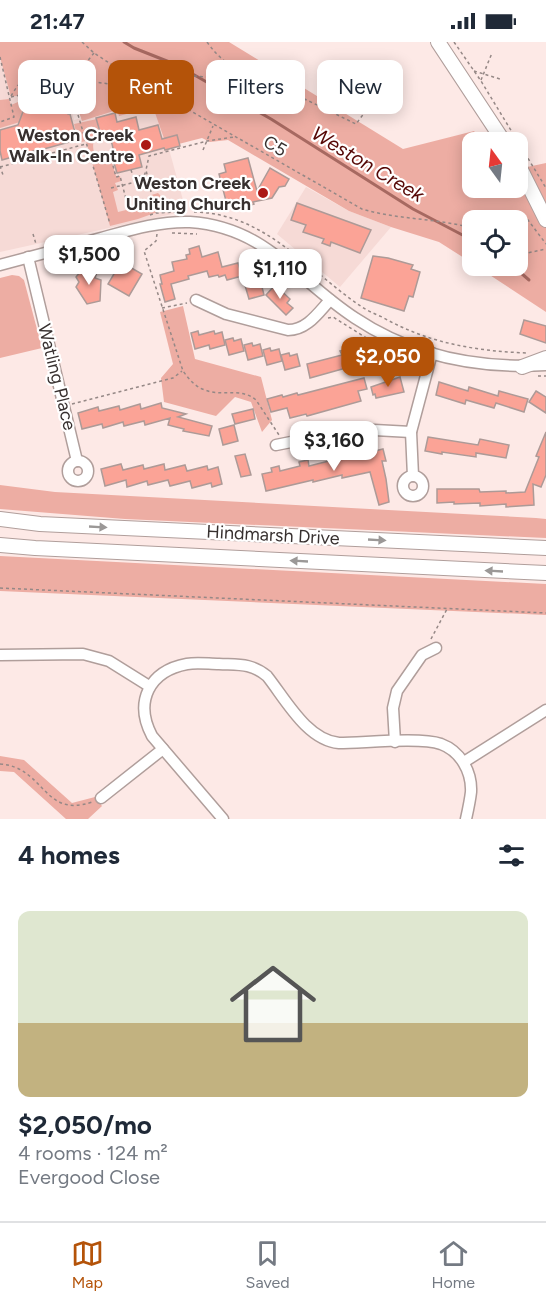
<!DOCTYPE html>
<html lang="en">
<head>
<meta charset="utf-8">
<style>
	:root { --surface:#fff; --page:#f6f6f7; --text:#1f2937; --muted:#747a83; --line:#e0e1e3; --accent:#b45309 }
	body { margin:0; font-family:Figtree,sans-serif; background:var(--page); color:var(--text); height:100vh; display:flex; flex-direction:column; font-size:22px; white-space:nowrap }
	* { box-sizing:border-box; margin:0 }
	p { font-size:20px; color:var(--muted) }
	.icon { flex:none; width:33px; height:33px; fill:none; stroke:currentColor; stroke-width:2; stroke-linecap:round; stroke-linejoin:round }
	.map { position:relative; height:777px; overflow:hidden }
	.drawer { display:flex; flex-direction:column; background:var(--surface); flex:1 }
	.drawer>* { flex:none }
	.top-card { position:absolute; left:18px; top:18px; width:510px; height:54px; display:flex; gap:12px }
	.needle { width:39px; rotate:345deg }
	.tools { position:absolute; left:462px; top:90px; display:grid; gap:12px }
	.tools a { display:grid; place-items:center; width:66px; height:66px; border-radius:12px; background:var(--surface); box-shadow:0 3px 15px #0003; font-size:30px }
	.price { position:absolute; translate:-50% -51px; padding:0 14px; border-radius:12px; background:#fff; color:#222; font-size:20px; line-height:39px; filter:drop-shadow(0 2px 3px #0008) }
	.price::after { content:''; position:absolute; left:50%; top:36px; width:18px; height:14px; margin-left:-9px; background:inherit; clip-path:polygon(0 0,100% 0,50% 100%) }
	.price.current { background:var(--accent); color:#fff }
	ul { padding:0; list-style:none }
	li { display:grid; align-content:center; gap:12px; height:318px; padding:0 18px }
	li span { display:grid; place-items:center; height:186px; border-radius:12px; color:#555 }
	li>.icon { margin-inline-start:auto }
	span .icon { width:108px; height:108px; fill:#fffc; stroke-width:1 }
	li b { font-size:26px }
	h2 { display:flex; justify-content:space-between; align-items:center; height:72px; padding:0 18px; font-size:26px }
	.chip { padding:0 21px; border-radius:12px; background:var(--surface); box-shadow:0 3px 15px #0003; font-size:21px; line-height:54px }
	.chip.current { background:var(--accent); color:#fff }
	.status { display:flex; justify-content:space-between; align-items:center; height:42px; padding:0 30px; background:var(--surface); direction:ltr }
	.status svg { height:16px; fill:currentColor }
	.tab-bar { display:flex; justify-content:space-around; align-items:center; height:84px; border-top:2px solid var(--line); background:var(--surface); font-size:16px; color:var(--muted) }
	.tab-bar a { display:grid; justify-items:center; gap:3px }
	.tab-bar .current { color:var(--accent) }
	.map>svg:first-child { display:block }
	.built { fill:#f6dad6 }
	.green { fill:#edada3 }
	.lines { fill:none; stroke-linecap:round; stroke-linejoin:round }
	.stream { stroke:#a76961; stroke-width:3 }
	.building { fill:#fba396; stroke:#ad9a97; stroke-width:1.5 }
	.minor-casing { stroke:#b09e9b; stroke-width:13 }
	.major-casing { stroke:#b09e9b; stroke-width:16 }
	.path { stroke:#958886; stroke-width:1.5; stroke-dasharray:3 3; stroke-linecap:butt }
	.minor { stroke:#fff; stroke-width:10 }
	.major { stroke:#fff; stroke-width:14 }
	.oneway { fill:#9b9897 }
	.poi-dot { fill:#ab1916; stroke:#fff; stroke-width:2 }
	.labels { text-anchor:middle; stroke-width:4.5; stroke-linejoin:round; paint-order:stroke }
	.poi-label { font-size:18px; font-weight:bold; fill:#37302f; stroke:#fff; text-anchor:end }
	.street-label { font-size:18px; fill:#37302f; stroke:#fff }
	.water-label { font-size:20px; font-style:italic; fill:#560806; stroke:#fff }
</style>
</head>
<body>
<div class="status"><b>21:47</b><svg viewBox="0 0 49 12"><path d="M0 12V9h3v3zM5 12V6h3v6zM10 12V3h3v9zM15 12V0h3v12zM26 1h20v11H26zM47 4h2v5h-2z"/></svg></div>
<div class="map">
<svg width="546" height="777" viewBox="0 0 546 777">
	<rect width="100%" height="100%" fill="#fde9e6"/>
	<g class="built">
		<polygon points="0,0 38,51 65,44 74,78 155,56 186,169 0,210"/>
		<polygon points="306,145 349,169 391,185 340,245 277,192"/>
	</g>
	<g class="green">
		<polygon points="0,0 229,0 403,107 474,89 482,100 472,100 472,146 518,146 518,127 546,121 546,270 476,224 518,224 518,178 472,178 472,221 439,200 391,185 349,169 228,98 210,100 202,96 167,105 153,65 119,74 117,68 82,79 69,42 61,44 65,44 66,48 47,52 49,59 32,64 32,67 20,80 0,86 0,58 9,57 11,63 18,60 20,53 11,55 0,15"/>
		<path d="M97 77 101 93C93 97 92 102 94 110L101 112 109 111 116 134H120L121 139 115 141 118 148 113 150 118 170 150 162 148 154 158 151 160 153 163 168 138 177 110 184 86 99 76 101V98H78L74 82Z"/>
		<polygon points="12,233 19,234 24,238 42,306 0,316 0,236"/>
		<polygon points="183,264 195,317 261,335 272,378 262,390 251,360 235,355 216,374 164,360 161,336 173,322 160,270"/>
		<polygon points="0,443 55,450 536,476 546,477 546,496 125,477 0,467"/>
		<polygon points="0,514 546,542 546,573 0,549"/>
		<polygon points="0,714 24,718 72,761 95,755 102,764 88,777 66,777 14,730 0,729"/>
	</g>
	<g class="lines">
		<g class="stream">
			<polyline points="124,0 134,6 177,23 271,77 413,167 472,198"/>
			<polyline points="513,224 529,238"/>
		</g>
	</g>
	<g class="building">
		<polygon points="59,49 63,64 65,63 68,72 70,72 77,98 40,108 40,107 2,118 0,109 0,88 18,83 24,67 48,61 46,53"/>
		<polygon points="115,71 117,80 136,75 139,88 158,83 162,97 177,93 180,104 165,108 164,106 139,113 142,125 117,131 111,111 114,110 110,94 102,97 96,76"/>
		<polygon points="248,116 257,149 270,126 289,137 285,144 279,145 272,156 253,160 254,162 242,166 241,162 234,164 232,158 226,159 219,132 226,130 224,122"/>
		<polygon points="297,161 371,188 360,211 331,200 330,204 322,201 324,197 303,190 306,183 291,178"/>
		<polygon points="199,204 202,215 218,210 222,225 238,221 242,234 227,238 225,233 219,235 218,233 209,235 207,229 188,234 189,237 171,242 175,257 165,260 160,242 162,242 160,233 174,229 172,220 187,217 186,213 190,212 189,207"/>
		<polygon points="373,214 388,216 413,223 411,227 420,230 413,255 409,254 404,269 361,256"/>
		<polygon points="121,220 142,232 129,254 108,242"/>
		<polygon points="84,225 97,230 95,236 101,238 100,259 87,262 76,245 79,240 76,235"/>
		<polygon points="258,229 264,253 249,257 242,233"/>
		<polygon points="275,243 290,257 287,261 293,266 286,273 266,253"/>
		<polygon points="524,278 546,284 546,301 520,292"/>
		<polygon points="198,289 199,293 214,289 215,292 222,290 225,303 210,307 209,303 195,307 191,291"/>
		<polygon points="233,296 234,299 241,297 244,309 229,313 225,298"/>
		<polygon points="252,301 253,304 260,302 263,314 248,318 244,303"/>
		<polygon points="270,306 271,309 279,307 282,319 267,323 263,308"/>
		<polygon points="352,306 354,313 369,309 371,319 310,336 307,322 342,313 340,309"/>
		<polygon points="289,311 290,314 297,312 300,324 285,328 281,313"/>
		<polygon points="400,335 404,350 376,356 375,352 373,353 371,345"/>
		<polygon points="364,336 367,347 358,349 361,359 307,374 306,372 290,376 287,366 271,370 267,357 282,353 283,355 297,351 298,353"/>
		<polygon points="439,340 468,349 469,345 498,354 499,349 528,357 524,370 496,361 494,366 466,358 465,362 436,353"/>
		<polygon points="536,349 546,355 546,371 529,360"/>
		<polygon points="161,361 162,366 186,372 178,375 212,384 209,394 183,389 184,387 168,383 170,376 145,383 144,379 124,384 123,380 103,386 102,382 82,387 78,371 98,365 99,369 119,364 120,368 140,362 141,367"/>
		<polygon points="253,367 255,377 235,382 232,372"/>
		<polygon points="234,383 238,399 223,403 219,387"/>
		<polygon points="546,390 546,433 541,445 533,442 534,463 506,465 506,462 480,464 480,461 454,462 454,460 437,461 437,447 479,447 480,450 506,449 506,451 525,450 539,415 536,414"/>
		<polygon points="428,395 478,403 480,397 509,403 506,416 476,411 476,415 442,410 442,412 425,409"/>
		<polygon points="383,407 386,419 382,419 386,437 389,460 379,463 370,430 342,436 342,433 313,440 313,438 266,449 262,432 272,430 271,426 279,424 280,429 300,424 299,420 308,418 309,424 329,419 328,415 337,413 338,417 367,409 367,411"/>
		<polygon points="245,412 251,433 241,435 235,414"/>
		<polygon points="121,422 123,428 143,423 144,427 164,422 165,428 185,423 187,429 207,424 208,428 218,425 222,442 212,445 211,441 192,446 190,439 170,444 168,438 148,443 147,439 127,445 126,438 105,444 101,427"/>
	</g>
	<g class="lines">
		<g class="minor-casing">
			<g id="minor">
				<polyline points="28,215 77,419"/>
				<path d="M0 223C34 214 67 205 101 196 130 188 159 179 190 180 266 185 298 239 355 276 412 314 479 327 546 323"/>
				<path d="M196 258 226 272 288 288C307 288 318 271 330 258"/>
				<polyline points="276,403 356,387 411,390"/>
				<circle cx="78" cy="429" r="10"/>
				<circle cx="413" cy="444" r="10"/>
				<polyline points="413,434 411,390 432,311"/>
				<polyline points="0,613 83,612 109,619 149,644"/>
				<polyline points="395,700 393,666 397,649 422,613 436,606"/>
				<polyline points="464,720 546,668"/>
				<polyline points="101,756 163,707"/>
				<path d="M223 777 152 694C134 660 149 629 187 622 197 620 209 622 219 622 239 623 251 621 267 634 286 658 307 698 339 701 364 701 420 695 441 702 460 709 472 729 471 750 470 759 468 768 466 777"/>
			</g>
		</g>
		<g class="major-casing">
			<g id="major">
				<polyline points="438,0 504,100"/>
				<polyline points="518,122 546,178"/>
				<polyline points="522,325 546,316"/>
				<polyline points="0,477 40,482 546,506"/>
				<polyline points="0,503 35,506 546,531"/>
			</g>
		</g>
		<g class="path">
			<path d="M82 0 94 11 126 32 362 167C399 178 436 176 472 186"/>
			<path d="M207 0C228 29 249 33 280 46 306 57 331 70 356 82L365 70"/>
			<polyline points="454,0 481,39 546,146"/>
			<polyline points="94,11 69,42 110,182"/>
			<polyline points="0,15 14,75 0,80"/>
			<polyline points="474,29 500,37"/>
			<polyline points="128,32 162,32 254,38"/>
			<polyline points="32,36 44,41 60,44"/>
			<polyline points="481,38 492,11"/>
			<polyline points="11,54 18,43"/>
			<polyline points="11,55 69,42 78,38 110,42 136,38"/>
			<polyline points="203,108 213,84"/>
			<polyline points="90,111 94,110 111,116 116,135 120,134 126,157"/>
			<polyline points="0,124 3,133"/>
			<polyline points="0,125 86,102"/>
			<polyline points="131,128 133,134 144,134 146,129"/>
			<polyline points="111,146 136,140"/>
			<polyline points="151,150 146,128 149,114 207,99 234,95"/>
			<path d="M194 170C265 171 308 229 362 265 368 269 375 272 382 275 428 301 475 309 527 311"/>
			<polyline points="150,173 156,171 178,170"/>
			<polyline points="172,191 197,192"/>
			<polyline points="33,192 36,202"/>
			<path d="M157 192 156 199 144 209 183 329C189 337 195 345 205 348 222 355 241 345 256 358L279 393"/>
			<polyline points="518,206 527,211 546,207"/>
			<polyline points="522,209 522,170 546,202"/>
			<polyline points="162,266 187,261"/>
			<polyline points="328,276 333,275 384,307 419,321"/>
			<polyline points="538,334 546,334"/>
			<polyline points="72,362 173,336 182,329"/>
			<polyline points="0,546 546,571"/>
			<polyline points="431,597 447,567"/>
			<path d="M0 722C45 725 43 777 92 760"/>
		</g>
		<use href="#minor" class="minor"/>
		<use href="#major" class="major"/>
	</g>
	<defs><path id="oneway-solid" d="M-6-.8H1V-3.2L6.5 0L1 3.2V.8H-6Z" transform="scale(1.5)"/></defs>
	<g class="oneway">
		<use href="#oneway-solid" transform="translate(98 485) rotate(3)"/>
		<use href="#oneway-solid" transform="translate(377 498) rotate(3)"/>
		<use href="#oneway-solid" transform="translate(299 519) rotate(-177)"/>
		<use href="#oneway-solid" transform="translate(494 529) rotate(-177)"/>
	</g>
	<g class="poi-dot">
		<circle cx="146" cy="103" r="6"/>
		<circle cx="263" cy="151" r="6"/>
	</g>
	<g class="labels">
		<g class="poi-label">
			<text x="134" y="99">Weston Creek<tspan x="134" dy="21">Walk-In Centre</tspan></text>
			<text x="251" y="147">Weston Creek<tspan x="251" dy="21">Uniting Church</tspan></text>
		</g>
		<g class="street-label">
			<text transform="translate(275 104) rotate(29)" y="6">C5</text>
			<text transform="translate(57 335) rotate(76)" y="6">Watling Place</text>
			<text transform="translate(273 493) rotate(3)" y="6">Hindmarsh Drive</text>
		</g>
		<g class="water-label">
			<text transform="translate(368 122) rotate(31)" y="7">Weston Creek</text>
		</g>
	</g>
</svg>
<div class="tools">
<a><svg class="needle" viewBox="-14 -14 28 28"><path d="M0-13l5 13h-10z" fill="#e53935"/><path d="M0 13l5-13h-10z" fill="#747a83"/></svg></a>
<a><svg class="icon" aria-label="locate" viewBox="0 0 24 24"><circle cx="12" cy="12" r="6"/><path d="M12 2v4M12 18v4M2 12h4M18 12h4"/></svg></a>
</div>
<b class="price" style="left:89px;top:244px">$1,500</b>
<b class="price" style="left:280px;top:258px">$1,110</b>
<b class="price current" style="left:388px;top:346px">$2,050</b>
<b class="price" style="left:334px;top:430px">$3,160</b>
<div class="top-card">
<a class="chip">Buy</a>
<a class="chip current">Rent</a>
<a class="chip">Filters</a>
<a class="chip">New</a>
</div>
</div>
<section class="drawer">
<h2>4 homes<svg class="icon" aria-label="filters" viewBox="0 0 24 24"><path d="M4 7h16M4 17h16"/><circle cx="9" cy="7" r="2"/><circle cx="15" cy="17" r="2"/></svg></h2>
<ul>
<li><span style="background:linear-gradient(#dfe7d0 60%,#c2b280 0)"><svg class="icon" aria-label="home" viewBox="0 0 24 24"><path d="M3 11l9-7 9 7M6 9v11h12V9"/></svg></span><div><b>$2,050/mo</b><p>4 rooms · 124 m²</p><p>Evergood Close</p></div></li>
</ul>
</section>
<nav class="tab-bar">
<a class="current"><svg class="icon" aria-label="map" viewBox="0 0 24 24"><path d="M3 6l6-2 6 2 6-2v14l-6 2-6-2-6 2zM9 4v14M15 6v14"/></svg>Map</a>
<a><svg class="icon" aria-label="saved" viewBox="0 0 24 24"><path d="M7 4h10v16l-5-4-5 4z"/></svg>Saved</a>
<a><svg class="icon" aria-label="home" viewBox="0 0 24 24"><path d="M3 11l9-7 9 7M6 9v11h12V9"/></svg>Home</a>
</nav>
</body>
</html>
